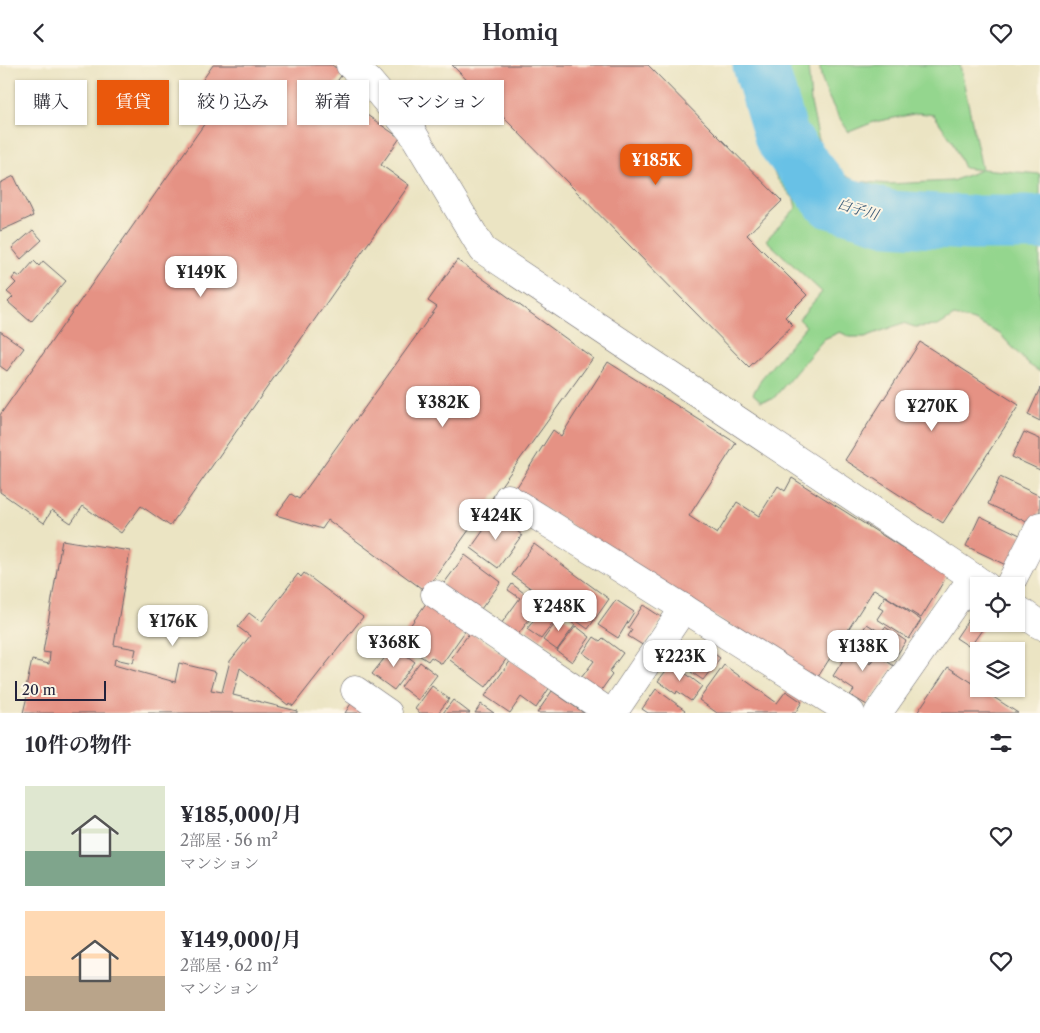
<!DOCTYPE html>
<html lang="ja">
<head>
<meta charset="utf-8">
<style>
	:root { --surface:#fff; --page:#f7f7f7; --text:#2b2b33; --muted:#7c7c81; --accent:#ea580c }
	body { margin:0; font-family:"Libre Caslon Text","Noto Serif JP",serif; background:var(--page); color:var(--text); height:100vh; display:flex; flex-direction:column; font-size:19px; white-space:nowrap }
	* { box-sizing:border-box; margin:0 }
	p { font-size:16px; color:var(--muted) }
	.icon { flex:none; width:28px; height:28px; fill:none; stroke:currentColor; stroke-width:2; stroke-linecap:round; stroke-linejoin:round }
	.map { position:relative; height:648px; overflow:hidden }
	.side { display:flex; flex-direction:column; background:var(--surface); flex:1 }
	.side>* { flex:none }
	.guide { position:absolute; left:15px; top:15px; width:500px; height:45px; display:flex; gap:10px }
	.tools { position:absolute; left:970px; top:512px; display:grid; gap:10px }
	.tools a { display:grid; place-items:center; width:55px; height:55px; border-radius:0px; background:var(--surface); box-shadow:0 1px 4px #0004; font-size:25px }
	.scale { position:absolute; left:15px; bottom:12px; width:91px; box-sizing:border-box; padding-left:5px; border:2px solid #22223b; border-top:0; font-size:14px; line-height:18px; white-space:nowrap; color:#22223b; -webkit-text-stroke:4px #fcf5e5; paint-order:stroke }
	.price { position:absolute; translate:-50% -42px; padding:0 11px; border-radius:10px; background:#fff; color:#222; font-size:16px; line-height:32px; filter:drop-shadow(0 1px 2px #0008) }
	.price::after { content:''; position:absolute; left:50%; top:30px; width:15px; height:11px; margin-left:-8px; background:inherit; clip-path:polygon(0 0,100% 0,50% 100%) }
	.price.current { background:var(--accent); color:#fff }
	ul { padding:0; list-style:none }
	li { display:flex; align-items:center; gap:15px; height:125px; padding:0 25px }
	li span { display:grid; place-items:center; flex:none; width:140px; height:100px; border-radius:0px; color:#555 }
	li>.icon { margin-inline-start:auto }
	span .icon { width:60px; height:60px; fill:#fffc; stroke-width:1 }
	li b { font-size:21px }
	h2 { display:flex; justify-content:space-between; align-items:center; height:60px; padding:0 25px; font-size:21px }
	.chip { padding:0 18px; border-radius:0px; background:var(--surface); box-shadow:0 1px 4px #0004; font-size:18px; line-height:45px }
	.chip.current { background:var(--accent); color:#fff }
	header { display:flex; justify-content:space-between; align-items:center; height:65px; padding:0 25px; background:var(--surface); font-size:22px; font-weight:600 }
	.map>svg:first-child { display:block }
	.green { fill:#94d68e; stroke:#5b7c64 }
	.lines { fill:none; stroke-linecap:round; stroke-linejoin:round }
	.river { stroke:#68c1e6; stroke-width:55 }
	.building { fill:#e59284 }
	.minor-casing { stroke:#68666b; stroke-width:29 }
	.minor { stroke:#fff; stroke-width:28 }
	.labels { text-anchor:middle; stroke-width:4; stroke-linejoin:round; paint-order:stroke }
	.water-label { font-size:14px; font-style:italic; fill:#3a5a77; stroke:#fcf5e5 }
</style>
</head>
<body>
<header><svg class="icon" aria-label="back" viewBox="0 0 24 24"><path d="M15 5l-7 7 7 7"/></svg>Homiq<svg class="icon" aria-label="heart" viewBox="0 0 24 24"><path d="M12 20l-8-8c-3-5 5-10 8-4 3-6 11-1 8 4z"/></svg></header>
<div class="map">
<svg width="1040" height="648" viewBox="0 0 1040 648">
	<rect width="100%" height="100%" fill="#fcf5e5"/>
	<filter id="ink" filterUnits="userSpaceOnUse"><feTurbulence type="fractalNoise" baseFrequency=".02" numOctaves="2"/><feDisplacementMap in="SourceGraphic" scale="10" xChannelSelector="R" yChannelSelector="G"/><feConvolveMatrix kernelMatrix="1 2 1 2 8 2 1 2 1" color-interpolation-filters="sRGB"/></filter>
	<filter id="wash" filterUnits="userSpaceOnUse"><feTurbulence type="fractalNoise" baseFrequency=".0096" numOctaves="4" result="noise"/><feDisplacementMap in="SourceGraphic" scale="20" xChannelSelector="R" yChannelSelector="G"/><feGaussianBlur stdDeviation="1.12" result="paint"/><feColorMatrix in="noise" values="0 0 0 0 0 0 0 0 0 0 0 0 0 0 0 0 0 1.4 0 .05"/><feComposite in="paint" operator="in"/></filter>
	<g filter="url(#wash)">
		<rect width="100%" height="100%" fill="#ebe4c3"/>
		<path class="green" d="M740 0H808L811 38 821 85 840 108 856 116 888 119 952 116 981 105 964 103 952 76 934 50 919 48 874 57 849 67C838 52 819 19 820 0H960L982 104 1040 109V307L1028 299 1000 269 974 256 954 251 938 261 915 262 903 258 865 272H850L840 267 824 274 773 334 761 336 753 329 761 314 806 261 799 254 822 227 766 175 796 143 794 134 778 115 762 84Z"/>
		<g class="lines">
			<polyline class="river" points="760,0 782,73 831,136 889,153 969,158 1040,158"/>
		</g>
		<g id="blocks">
			<g class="building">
				<polygon points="213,0 332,0 343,8 331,25 400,73 381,100 409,120 170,461 141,441 121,468 83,441 71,458 52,445 44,458 0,427 0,350 205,58 183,43"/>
				<polygon points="452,0 648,0 782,136 747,170 807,230 785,252 793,260 749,302"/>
				<polygon points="14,111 33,151 0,166 0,118"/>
				<polygon points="33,165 42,175 21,194 12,183"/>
				<polygon points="457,195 593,293 425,526 328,455 322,464 276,450 291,429 299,434 437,242 428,236"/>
				<polygon points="34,196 39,201 43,196 66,216 31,257 8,237 13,232 7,227 16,218 12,214 16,209 20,212"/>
				<polygon points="0,266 24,283 7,306 0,301"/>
				<polygon points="920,277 1019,340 943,458 845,395"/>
				<polygon points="608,297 736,378 689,451 717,469 737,437 759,451 778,421 785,426 792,413 947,511 921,553 874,524 816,615 515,425 553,365 561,371"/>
				<polygon points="1040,323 1040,356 1028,350"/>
				<polygon points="1024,367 1040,374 1040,405 1012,392"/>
				<polygon points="1000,412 1040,431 1040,446 1033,460 988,439"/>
				<polygon points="495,449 522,470 498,503 471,483"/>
				<polygon points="980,451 1022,471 1008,501 966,481"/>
				<polygon points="62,475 130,486 114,580 136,584 133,598 115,594 114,600 175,617 179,598 216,607 211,625 222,627 230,596 250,571 238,562 249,548 261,557 298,509 301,512 304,508 363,552 293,641 289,638 288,640 240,603 233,630 297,646 297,648 23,648 29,623 26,623 32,595 49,599 50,588 43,587"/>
				<polygon points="534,479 609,534 588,564 512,510"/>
				<polygon points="465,490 501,517 478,548 442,521"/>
				<polygon points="512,519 540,540 517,571 501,559 520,533 508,525"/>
				<polygon points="885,531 921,555 909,574 877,554 883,545 878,542"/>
				<polygon points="616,535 634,547 618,573 598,560"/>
				<polygon points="427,537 466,565 442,599 431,592 428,596 414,587 417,582 402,572"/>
				<polygon points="546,539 560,549 541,574 527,564"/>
				<polygon points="979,539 979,559 986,559 970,582 956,573"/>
				<polygon points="643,540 663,553 644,581 628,571 632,565 628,563"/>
				<polygon points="561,550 575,560 557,585 543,575"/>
				<polygon points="867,559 881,568 885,562 906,576 893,596 857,573"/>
				<polygon points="576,561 590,572 572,597 557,586"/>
				<polygon points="470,567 507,593 486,622 450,595"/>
				<polygon points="594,572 600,576 603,573 623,588 609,607 612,610 600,627 581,613 594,596 583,588"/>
				<polygon points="855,576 874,588 868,597 870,599 876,589 894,601 867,640 850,630 854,625 833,611"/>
				<polygon points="696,580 701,584 704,581 720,593 703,615 691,607 694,602 685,595"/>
				<polygon points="394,581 415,597 394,625 372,609"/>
				<polygon points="511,595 550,622 536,643 521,632 510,648 485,631"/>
				<polygon points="420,597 437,610 418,635 401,622"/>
				<polygon points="672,598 702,621 691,636 677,626 676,629 658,616"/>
				<polygon points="724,600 777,638 786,626 802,637 795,648 717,648 699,635"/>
				<polygon points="948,602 979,622 979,624 981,624 1018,648 917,648"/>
				<polygon points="432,621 449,634 438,648 420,648 415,644"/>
				<polygon points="656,624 685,645 683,648 648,648 642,644"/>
				<polygon points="552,626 584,648 537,648"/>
				<polygon points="453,635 470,648 443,648"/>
				<polygon points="352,637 367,648 345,648"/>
				<polygon points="481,639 494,648 475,648"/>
			</g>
		</g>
	</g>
	<g filter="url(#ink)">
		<use href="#blocks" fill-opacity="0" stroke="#68666b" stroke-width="1"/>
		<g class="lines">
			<g class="minor-casing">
				<g id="minor">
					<polyline points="350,0 369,16 412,67 483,185 986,521"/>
					<polyline points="508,433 851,648"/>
					<polyline points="1009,521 1040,461"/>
					<polyline points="435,529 610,648"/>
					<polyline points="1016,543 1040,560"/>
					<polyline points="355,625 388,648"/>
					<polyline points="613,648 684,543"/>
					<polyline points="878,648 973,512"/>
				</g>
			</g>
			<use href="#minor" class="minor"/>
		</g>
	</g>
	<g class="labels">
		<g class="water-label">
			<text transform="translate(858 144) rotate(17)" y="5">白子川</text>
		</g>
	</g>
</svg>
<div class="tools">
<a><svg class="icon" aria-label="locate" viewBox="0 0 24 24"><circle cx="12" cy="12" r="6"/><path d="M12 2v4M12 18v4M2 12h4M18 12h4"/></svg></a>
<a><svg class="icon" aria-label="layers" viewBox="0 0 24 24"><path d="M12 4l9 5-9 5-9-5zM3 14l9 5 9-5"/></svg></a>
</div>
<div class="scale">20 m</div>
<b class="price current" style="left:656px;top:121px">¥185K</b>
<b class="price" style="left:201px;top:233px">¥149K</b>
<b class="price" style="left:443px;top:363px">¥382K</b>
<b class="price" style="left:932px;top:367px">¥270K</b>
<b class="price" style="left:496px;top:476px">¥424K</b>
<b class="price" style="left:559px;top:567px">¥248K</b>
<b class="price" style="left:173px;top:582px">¥176K</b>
<b class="price" style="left:394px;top:603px">¥368K</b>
<b class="price" style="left:863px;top:607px">¥138K</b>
<b class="price" style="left:680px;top:617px">¥223K</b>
<div class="guide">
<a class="chip">購入</a>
<a class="chip current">賃貸</a>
<a class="chip">絞り込み</a>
<a class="chip">新着</a>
<a class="chip">マンション</a>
</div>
</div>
<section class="side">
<h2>10件の物件<svg class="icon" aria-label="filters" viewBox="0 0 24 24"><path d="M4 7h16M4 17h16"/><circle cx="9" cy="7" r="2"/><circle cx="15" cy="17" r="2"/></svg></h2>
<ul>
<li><span style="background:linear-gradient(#dfe7d0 65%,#7fa58c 0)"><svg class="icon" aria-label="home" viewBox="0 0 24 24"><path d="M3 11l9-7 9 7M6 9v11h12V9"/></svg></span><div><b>¥185,000/月</b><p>2部屋 · 56 m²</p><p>マンション</p></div><svg class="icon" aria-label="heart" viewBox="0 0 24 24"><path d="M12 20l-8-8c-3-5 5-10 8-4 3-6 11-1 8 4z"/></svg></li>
<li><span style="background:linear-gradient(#ffd9b3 65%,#b9a48a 0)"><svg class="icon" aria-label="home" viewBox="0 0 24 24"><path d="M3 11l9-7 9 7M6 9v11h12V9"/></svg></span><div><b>¥149,000/月</b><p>2部屋 · 62 m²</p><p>マンション</p></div><svg class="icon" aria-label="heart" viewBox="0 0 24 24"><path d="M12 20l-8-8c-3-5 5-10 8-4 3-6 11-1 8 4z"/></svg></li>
</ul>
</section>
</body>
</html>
